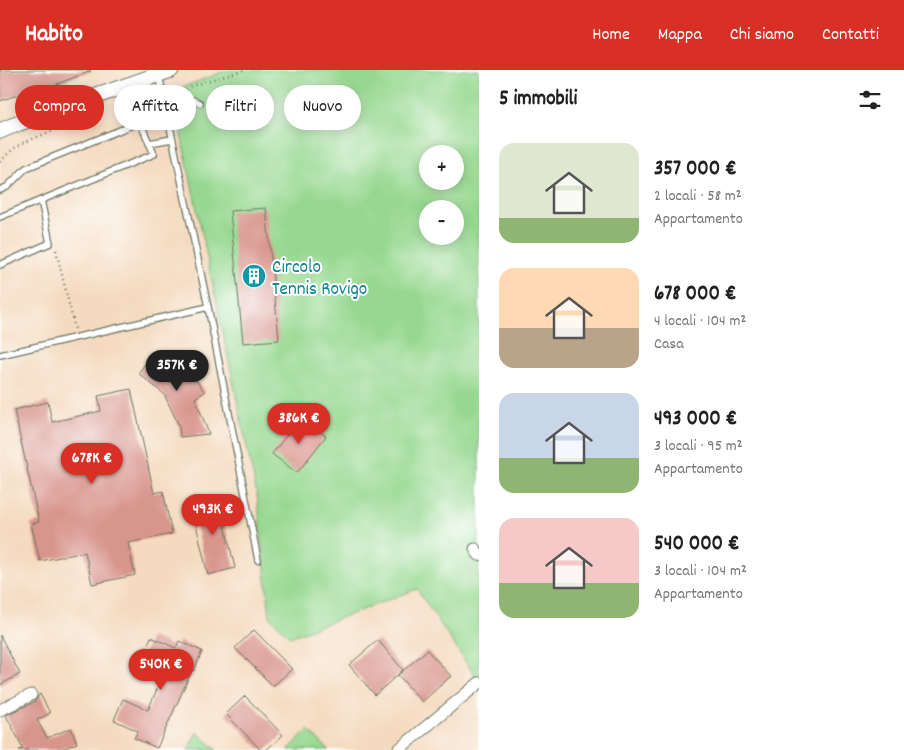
<!DOCTYPE html>
<html lang="it">
<head>
<meta charset="utf-8">
<style>
	:root { --surface:#fff; --page:#f2f2f2; --text:#222; --muted:#767676; --accent:#d93025 }
	body { margin:0; font-family:Dekko,sans-serif; background:var(--page); color:var(--text); height:100vh; display:flex; flex-direction:column; font-size:19px; white-space:nowrap }
	* { box-sizing:border-box; margin:0 }
	p { font-size:16px; color:var(--muted) }
	.icon { flex:none; width:28px; height:28px; fill:none; stroke:currentColor; stroke-width:2; stroke-linecap:round; stroke-linejoin:round }
	.map { position:relative; flex:1; overflow:hidden }
	.panel { display:flex; flex-direction:column; background:var(--surface); width:425px }
	.panel>* { flex:none }
	.top-card { position:absolute; left:15px; top:15px; width:389px; height:45px; display:flex; gap:10px }
	.controls { position:absolute; left:419px; top:75px; display:grid; gap:10px }
	.controls a { display:grid; place-items:center; width:45px; height:45px; border-radius:50%; background:var(--surface); box-shadow:0 2px 12px #0003; font-size:25px }
	.price { position:absolute; translate:-50% -42px; padding:0 11px; border-radius:18px; background:var(--accent); color:#fff; font-size:16px; line-height:32px; filter:drop-shadow(0 1px 2px #0008) }
	.price::after { content:''; position:absolute; left:50%; top:30px; width:15px; height:11px; margin-left:-8px; background:inherit; clip-path:polygon(0 0,100% 0,50% 100%) }
	.price.on { background:#222; color:#fff }
	ul { padding:0; list-style:none }
	li { display:flex; align-items:center; gap:15px; height:125px; padding:0 20px }
	li span { display:grid; place-items:center; flex:none; width:140px; height:100px; border-radius:15px; color:#555 }
	li>.icon { margin-inline-start:auto }
	span .icon { width:60px; height:60px; fill:#fffc; stroke-width:1 }
	li b { font-size:21px }
	h2 { display:flex; justify-content:space-between; align-items:center; height:60px; padding:0 20px; font-size:21px }
	.tag { padding:0 18px; border-radius:22px; background:var(--surface); box-shadow:0 2px 12px #0003; font-size:18px; line-height:45px }
	.tag.on { background:var(--accent); color:#fff }
	header { display:flex; align-items:center; gap:30px; box-sizing:border-box; height:70px; padding:0 25px; background:var(--accent); color:#fff }
	header strong { font-size:24px }
	nav { display:flex; gap:28px; margin-inline-start:auto; font-size:18px }
	main { display:flex; flex:1; min-height:0 }
	.map>svg:first-child { display:block }
	.green { fill:#96d88f; stroke:#5a8a62; fill-rule:evenodd }
	.building { fill:#d8958c }
	.lines { fill:none; stroke-linecap:round; stroke-linejoin:round }
	.lane-casing { stroke:#6a7464; stroke-width:8 }
	.street-casing { stroke:#6a7464; stroke-width:13 }
	.secondary-casing { stroke:#6a7464; stroke-width:17 }
	.path { stroke:#6a7464; stroke-width:2.5; stroke-dasharray:1 4; stroke-linecap:butt }
	.lane { stroke:#fff; stroke-width:5.5 }
	.street { stroke:#fff; stroke-width:11 }
	.secondary { stroke:#fff; stroke-width:15 }
	.labels { text-anchor:middle; stroke-width:4; stroke-linejoin:round; paint-order:stroke }
	.culture-label { font-size:19px; fill:#0d838f; stroke:#fff; text-anchor:start }
</style>
</head>
<body>
<header>
<strong>Habito</strong>
<nav><a>Home</a><a>Mappa</a><a>Chi siamo</a><a>Contatti</a></nav>
</header>
<main>
<div class="map">
<svg width="479" height="680" viewBox="0 0 479 680">
	<rect width="100%" height="100%" fill="#fff"/>
	<filter id="ink" filterUnits="userSpaceOnUse"><feTurbulence type="fractalNoise" baseFrequency=".02" numOctaves="2"/><feDisplacementMap in="SourceGraphic" scale="10" xChannelSelector="R" yChannelSelector="G"/><feConvolveMatrix kernelMatrix="1 2 1 2 8 2 1 2 1" color-interpolation-filters="sRGB"/></filter>
	<filter id="wash" filterUnits="userSpaceOnUse"><feTurbulence type="fractalNoise" baseFrequency=".0096" numOctaves="4" result="noise"/><feDisplacementMap in="SourceGraphic" scale="20" xChannelSelector="R" yChannelSelector="G"/><feGaussianBlur stdDeviation="1.12" result="paint"/><feColorMatrix in="noise" values="0 0 0 0 0 0 0 0 0 0 0 0 0 0 0 0 0 1.4 0 .05"/><feComposite in="paint" operator="in"/></filter>
	<g filter="url(#wash)">
		<rect width="100%" height="100%" fill="#f4dabe"/>
		<g class="green">
			<path d="M228 0H479V607L477 609 417 519 290 567 270 547 257 425 172 21ZM428 84H455V111H428ZM428 139H455V166H428Z"/>
			<polygon points="308,660 329,680 288,680"/>
			<polygon points="197,662 217,680 188,680"/>
		</g>
		<g id="blocks">
			<g class="building">
				<polygon points="0,0 90,0 91,1 44,19 43,16 0,31"/>
				<polygon points="266,138 279,270 243,273 230,141"/>
				<polygon points="156,280 171,291 177,286 205,322 195,328 209,364 180,367 179,356 164,324 138,303"/>
				<polygon points="131,319 154,423 163,421 172,464 128,473 135,505 92,514 85,482 40,491 31,454 39,452 14,340 48,332 52,352 101,341 98,326"/>
				<polygon points="301,347 326,366 297,403 272,384"/>
				<polygon points="218,427 235,498 208,505 191,434"/>
				<polygon points="254,560 292,599 273,616 235,578"/>
				<polygon points="0,565 20,604 0,615"/>
				<polygon points="151,567 176,578 179,571 202,581 194,601 192,600 157,678 134,668 138,661 114,650 123,629 148,640 166,598 142,588"/>
				<polygon points="378,570 403,600 375,625 349,595"/>
				<polygon points="427,580 451,606 422,632 398,605"/>
				<polygon points="40,624 50,643 37,650 47,668 71,658 77,673 59,680 19,680 23,678 6,645 34,632"/>
				<polygon points="245,626 283,665 266,680 261,680 226,644"/>
			</g>
		</g>
	</g>
	<g filter="url(#ink)">
		<use href="#blocks" fill-opacity="0" stroke="#6a7464" stroke-width="1"/>
		<g class="lines">
			<g class="lane-casing">
				<g id="lane">
					<polyline points="159,5 208,237 258,490"/>
					<path d="M164 30C177 28 188 27 200 33"/>
					<polyline points="149,73 172,69"/>
					<polyline points="0,120 7,117 26,98 140,52 154,84 0,147"/>
					<polyline points="0,195 50,173 41,130"/>
					<polyline points="0,285 208,237"/>
				</g>
			</g>
			<g class="street-casing">
				<g id="street">
					<polyline points="475,479 479,485"/>
					<polyline points="0,640 31,625"/>
					<polyline points="398,680 479,613"/>
				</g>
			</g>
			<g class="secondary-casing">
				<polyline id="secondary" points="0,61 14,55 171,0"/>
			</g>
			<g class="path">
				<polyline points="186,20 191,16 243,0"/>
				<polyline points="140,27 145,28 149,43 152,48 158,47"/>
				<polyline points="0,92 13,79 23,73 95,43"/>
				<polyline points="56,180 75,259"/>
			</g>
			<use href="#lane" class="lane"/>
			<use href="#street" class="street"/>
			<use href="#secondary" class="secondary"/>
		</g>
	</g>
	<defs>
		<g id="building-disc" transform="scale(1.25)"><circle r="9.5" fill="#0f9aa8" stroke="#fff"/><path d="M-4-6H4V6H1V3H-1V6H-4ZM-2.5-4.3h1.7v1.8h-1.7ZM.8-4.3h1.7v1.8H.8ZM-2.5-1h1.7V.8h-1.7ZM.8-1h1.7V.8H.8Z" fill="#fff"/></g>
	</defs>
	<g fill-rule="evenodd">
		<use href="#building-disc" x="254" y="206"/>
	</g>
	<g class="labels">
		<g class="culture-label">
			<text x="272" y="202">Circolo<tspan x="272" dy="22">Tennis Rovigo</tspan></text>
		</g>
	</g>
</svg>
<div class="controls">
<a>+</a>
<a>−</a>
</div>
<b class="price on" style="left:177px;top:322px">357K €</b>
<b class="price" style="left:299px;top:375px">386K €</b>
<b class="price" style="left:92px;top:415px">678K €</b>
<b class="price" style="left:213px;top:466px">493K €</b>
<b class="price" style="left:161px;top:621px">540K €</b>
<div class="top-card">
<a class="tag on">Compra</a>
<a class="tag">Affitta</a>
<a class="tag">Filtri</a>
<a class="tag">Nuovo</a>
</div>
</div>
<section class="panel">
<h2>5 immobili<svg class="icon" aria-label="filters" viewBox="0 0 24 24"><path d="M4 7h16M4 17h16"/><circle cx="9" cy="7" r="2"/><circle cx="15" cy="17" r="2"/></svg></h2>
<ul>
<li><span style="background:linear-gradient(#dfe7d0 75%,#8fb573 0)"><svg class="icon" aria-label="home" viewBox="0 0 24 24"><path d="M3 11l9-7 9 7M6 9v11h12V9"/></svg></span><div><b>357 000 €</b><p>2 locali · 58 m²</p><p>Appartamento</p></div></li>
<li><span style="background:linear-gradient(#ffd9b3 60%,#b9a48a 0)"><svg class="icon" aria-label="home" viewBox="0 0 24 24"><path d="M3 11l9-7 9 7M6 9v11h12V9"/></svg></span><div><b>678 000 €</b><p>4 locali · 104 m²</p><p>Casa</p></div></li>
<li><span style="background:linear-gradient(#c9d6e8 65%,#8fb573 0)"><svg class="icon" aria-label="home" viewBox="0 0 24 24"><path d="M3 11l9-7 9 7M6 9v11h12V9"/></svg></span><div><b>493 000 €</b><p>3 locali · 95 m²</p><p>Appartamento</p></div></li>
<li><span style="background:linear-gradient(#f6c9c9 65%,#8fb573 0)"><svg class="icon" aria-label="home" viewBox="0 0 24 24"><path d="M3 11l9-7 9 7M6 9v11h12V9"/></svg></span><div><b>540 000 €</b><p>3 locali · 104 m²</p><p>Appartamento</p></div></li>
</ul>
</section>
</main>
</body>
</html>
